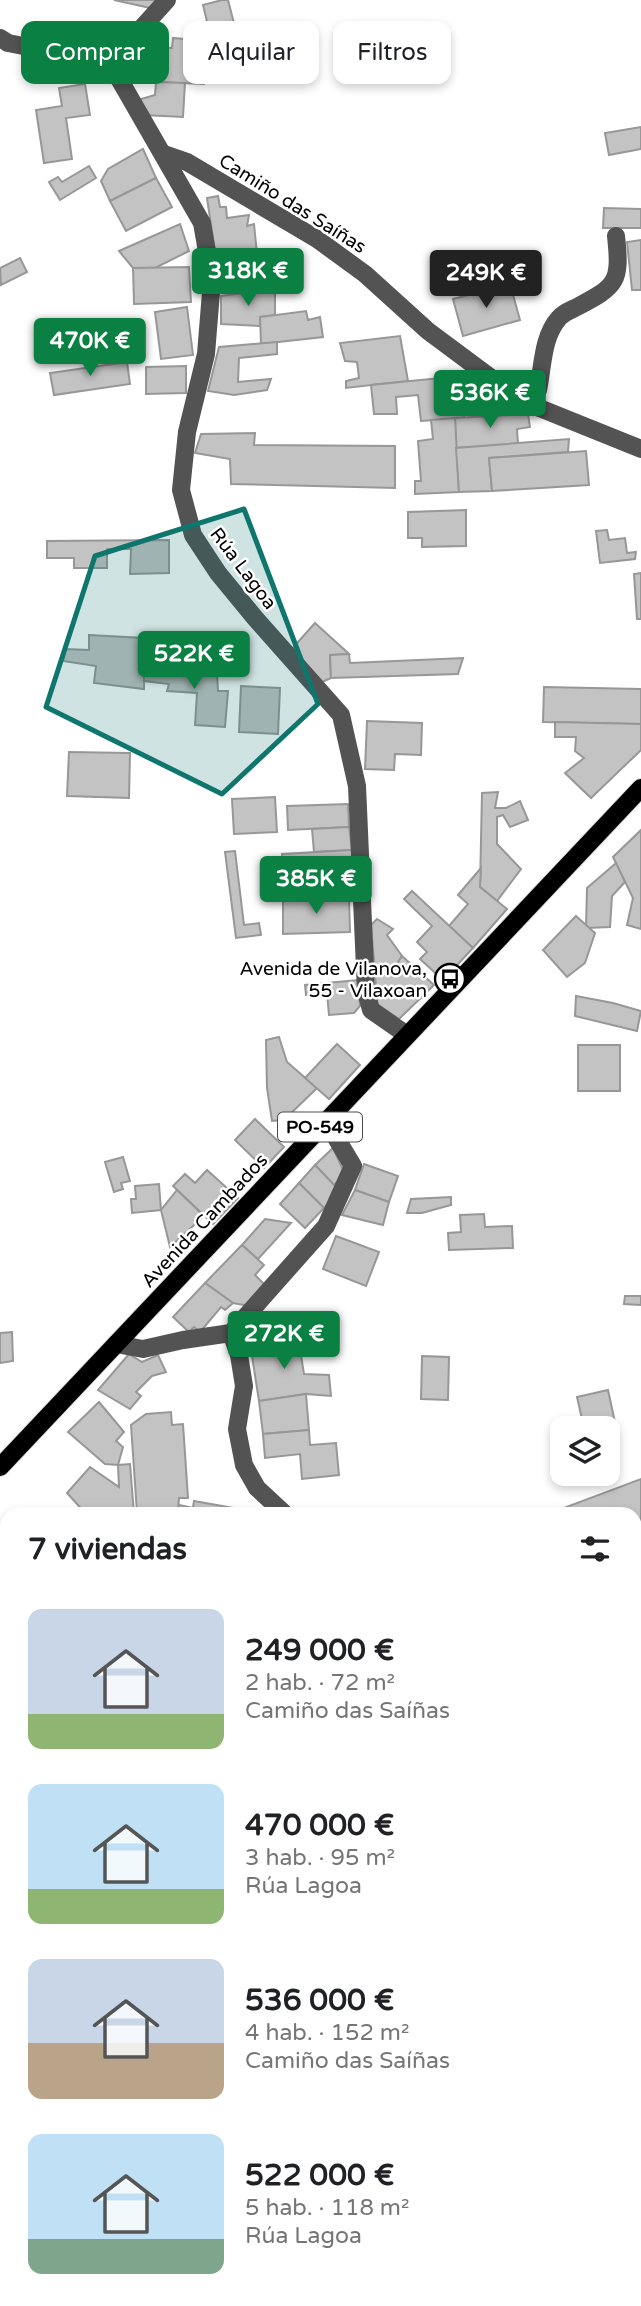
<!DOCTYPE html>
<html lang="es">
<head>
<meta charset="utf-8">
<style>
	:root { --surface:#fff; --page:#f6f6f6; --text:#202124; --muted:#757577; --accent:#0b8043 }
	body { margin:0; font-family:"Varela Round",sans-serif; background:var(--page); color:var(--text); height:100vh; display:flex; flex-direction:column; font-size:26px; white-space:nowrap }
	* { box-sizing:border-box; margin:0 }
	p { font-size:23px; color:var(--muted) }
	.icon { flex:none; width:38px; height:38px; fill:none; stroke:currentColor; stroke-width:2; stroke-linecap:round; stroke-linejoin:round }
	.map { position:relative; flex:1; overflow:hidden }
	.drawer { position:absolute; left:0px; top:1507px; width:642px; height:800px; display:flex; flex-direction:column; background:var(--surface); border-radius:21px 21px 0 0; box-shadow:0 4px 10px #0003 }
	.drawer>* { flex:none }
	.guide { position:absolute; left:21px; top:21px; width:600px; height:63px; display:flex; gap:14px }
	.fabs { position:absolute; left:550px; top:1416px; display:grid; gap:14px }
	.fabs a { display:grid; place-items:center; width:70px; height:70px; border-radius:14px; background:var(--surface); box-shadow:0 4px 10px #0003; font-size:35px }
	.price { position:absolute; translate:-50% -60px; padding:0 16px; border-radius:7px; background:var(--accent); color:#fff; font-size:23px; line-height:46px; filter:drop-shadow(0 2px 4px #0008) }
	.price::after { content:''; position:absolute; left:50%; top:42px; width:21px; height:16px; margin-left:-10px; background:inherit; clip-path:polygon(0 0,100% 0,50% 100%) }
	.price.current { background:#222; color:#fff }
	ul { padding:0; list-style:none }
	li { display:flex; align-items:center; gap:21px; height:175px; padding:0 28px }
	li span { display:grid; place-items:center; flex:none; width:196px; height:140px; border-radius:14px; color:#555 }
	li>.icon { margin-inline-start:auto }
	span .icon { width:84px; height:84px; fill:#fffc; stroke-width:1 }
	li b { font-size:30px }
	h2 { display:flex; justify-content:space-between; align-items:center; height:84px; padding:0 28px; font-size:30px }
	.chip { padding:0 24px; border-radius:14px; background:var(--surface); box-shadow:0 4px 10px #0003; font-size:24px; line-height:63px }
	.chip.current { background:var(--accent); color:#fff }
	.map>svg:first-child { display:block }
	.water { fill:#a1a1a1 }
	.building { fill:#c3c3c3; stroke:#979797; stroke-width:2 }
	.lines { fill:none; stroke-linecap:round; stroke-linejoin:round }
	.major-casing { stroke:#dbdbdb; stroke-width:20 }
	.minor { stroke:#535353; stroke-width:18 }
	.major { stroke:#000; stroke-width:18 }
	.marked { fill:#0f766e; fill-opacity:0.2; stroke:#0f766e; stroke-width:5; stroke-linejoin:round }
	.labels { text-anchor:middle; stroke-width:5; stroke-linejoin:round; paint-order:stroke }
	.shield { fill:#fff; stroke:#4c4c4c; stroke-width:2 }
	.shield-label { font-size:18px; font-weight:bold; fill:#000 }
	.street-label { font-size:19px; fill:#000; stroke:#fff }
	.poi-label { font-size:19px; fill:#000; stroke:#fff; text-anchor:end }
</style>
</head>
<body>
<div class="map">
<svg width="641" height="2306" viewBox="0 0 641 2306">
	<rect width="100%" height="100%" fill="#fff"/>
	<polygon class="water" points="641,1852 641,2306 532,2306 533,2300 635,2300 635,1858"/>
	<g class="building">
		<polygon points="114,0 157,0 155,9"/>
		<polygon points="222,0 228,0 236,31 211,38 203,5"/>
		<polygon points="173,38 207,41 204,84 156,82 158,47 172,48"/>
		<polygon points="156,82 185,83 183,117 143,115 138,100 155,95"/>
		<polygon points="85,84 90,115 66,118 72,159 44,163 36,110 62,106 59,88"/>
		<polygon points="641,127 641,149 609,155 605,133"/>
		<polygon points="143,149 156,178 110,201 101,181 108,169"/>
		<polygon points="89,166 96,178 60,200 49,182 58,177 62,182"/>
		<polygon points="156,178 172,207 126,231 110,201"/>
		<polygon points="218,196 220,207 226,207 227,218 249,215 247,226 254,224 258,264 218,272 207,198"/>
		<polygon points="604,208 641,209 641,228 603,228"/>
		<polygon points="180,224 189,251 155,268 133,268 119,251"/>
		<polygon points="641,240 641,290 632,290 627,242"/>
		<polygon points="20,258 27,272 1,285 0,268"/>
		<polygon points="280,262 283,288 262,291 258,264"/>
		<polygon points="189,267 191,302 134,304 133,268"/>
		<polygon points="510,284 520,320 463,336 453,299"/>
		<polygon points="275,289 275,315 260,317 260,326 221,324 221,296"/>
		<polygon points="187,307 193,355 161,359 155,312"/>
		<polygon points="306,311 308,320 320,317 323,337 261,344 260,317"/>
		<polygon points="400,336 408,381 346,388 346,381 359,378 357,362 345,361 340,343"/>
		<polygon points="277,342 277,354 239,358 238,382 271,379 267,390 234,395 208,391 219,347"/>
		<polygon points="127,362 130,384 54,395 50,373"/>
		<polygon points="186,366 186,393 146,394 146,367"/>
		<polygon points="450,377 451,388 462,386 464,418 421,421 418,395 396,397 397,414 374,414 371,385"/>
		<polygon points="506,408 528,414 530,427 517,429 518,444 456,448 455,418 507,415"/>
		<polygon points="455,418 459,492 415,494 415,481 421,481 418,441 433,439 431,420"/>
		<polygon points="255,433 254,445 395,446 395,488 231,484 230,459 195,453 201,434"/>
		<polygon points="569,439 568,452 489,458 492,491 459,492 456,448"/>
		<polygon points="586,451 589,485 492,491 489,458"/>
		<polygon points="466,510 466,546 422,547 422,538 408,538 408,512"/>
		<polygon points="607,530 609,540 625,538 627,553 636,552 635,559 600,563 596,531"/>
		<polygon points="169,540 169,573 130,574 131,549 107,549 107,568 74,568 74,558 47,558 47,541"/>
		<polygon points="641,573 641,619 637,619 634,574"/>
		<polygon points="315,623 349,654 330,655 331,678 322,682 290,651"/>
		<polygon points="89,635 144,638 140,662 144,664 144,689 94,683 96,666 63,661 66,649 89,650"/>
		<polygon points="349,654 350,663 463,658 458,674 331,678 330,655"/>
		<polygon points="144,664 217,673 218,691 228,691 225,727 195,725 197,693 167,691 169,684 144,681"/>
		<polygon points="241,686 280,688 278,734 239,732"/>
		<polygon points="544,687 641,689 641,724 543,722"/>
		<polygon points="367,721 422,723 421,755 395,754 394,770 365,769"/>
		<polygon points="555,722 641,724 641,750 591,798 565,773 584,758 575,751 576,737 555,737"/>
		<polygon points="69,752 130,753 129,798 67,796"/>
		<polygon points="498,792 495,808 506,808 520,801 528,820 510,827 503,815 497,817 497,844 521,869 497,901 480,887 482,793"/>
		<polygon points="275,797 277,832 234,834 232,799"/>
		<polygon points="348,804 349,827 288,830 287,806"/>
		<polygon points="349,827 352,850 314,852 312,829"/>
		<polygon points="641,830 641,929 627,925 633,898 613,857"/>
		<polygon points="352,850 354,882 319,884 318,861 283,863 282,854"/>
		<polygon points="235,851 244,925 259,923 261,935 236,938 225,852"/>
		<polygon points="616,863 625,882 612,896 610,927 586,928 587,888"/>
		<polygon points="481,868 480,887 507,909 473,948 449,926 468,904 458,895"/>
		<polygon points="412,891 473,948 443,980 420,959 427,952 417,942 432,926 404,899"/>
		<polygon points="349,898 350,932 283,934 283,900"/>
		<polygon points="576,916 595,933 585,963 567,977 543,950"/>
		<polygon points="377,919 393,929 387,935 402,956 392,971 380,966 375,973 371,925"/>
		<polygon points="402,956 434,985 399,1019 377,1004 375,973 380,966 392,971"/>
		<polygon points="358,980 360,1006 354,1013 329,1015 327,993 306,995 305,985"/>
		<polygon points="576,996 613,1003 641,1011 637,1031 575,1016"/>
		<polygon points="279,1037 287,1062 317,1088 284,1120 272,1121 267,1088 266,1040"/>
		<polygon points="337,1044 360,1065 329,1099 305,1078"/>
		<rect x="578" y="1045" width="42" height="46"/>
		<polygon points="255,1119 284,1147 264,1168 235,1140"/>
		<polygon points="333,1148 345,1174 334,1185 315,1165"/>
		<polygon points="123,1157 130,1181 121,1183 123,1189 114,1192 105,1162"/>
		<polygon points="364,1164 398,1176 389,1202 355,1190"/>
		<polygon points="315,1165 337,1188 336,1196 324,1208 299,1183"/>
		<polygon points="207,1170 238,1198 213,1224 173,1186 185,1174 195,1183"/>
		<polygon points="299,1183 324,1208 305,1228 280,1204"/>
		<polygon points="159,1184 161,1210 132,1213 131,1199 136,1199 135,1186"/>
		<polygon points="177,1190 204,1216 170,1247 161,1210"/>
		<polygon points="355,1190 389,1202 383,1225 342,1215"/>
		<polygon points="451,1197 451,1205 422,1213 407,1213 411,1199"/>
		<polygon points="484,1214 485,1227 512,1226 513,1248 449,1250 448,1233 461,1232 460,1215"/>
		<polygon points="265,1219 291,1223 258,1259 242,1245"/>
		<polygon points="336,1236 379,1252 366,1286 323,1269"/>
		<polygon points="242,1245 264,1265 255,1275 265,1285 249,1306 233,1303 205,1283"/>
		<polygon points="205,1283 233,1303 225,1310 221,1307 200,1332 194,1327 189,1332 173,1317"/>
		<polygon points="625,1296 641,1296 641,1305 624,1304"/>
		<polygon points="12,1332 13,1361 0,1363 0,1333"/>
		<polygon points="298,1337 304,1374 329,1375 331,1396 306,1394 259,1401 250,1343"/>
		<polygon points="129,1354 142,1362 158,1355 166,1372 152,1376 136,1392 141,1396 130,1409 98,1390"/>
		<polygon points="422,1356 449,1357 448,1400 421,1399"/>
		<polygon points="608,1390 616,1427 584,1428 577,1397"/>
		<polygon points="306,1394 309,1430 263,1434 259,1401"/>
		<polygon points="99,1402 124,1432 116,1441 123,1447 118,1465 105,1464 68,1432"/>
		<polygon points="171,1412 172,1425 183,1424 188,1498 179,1498 178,1511 137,1513 131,1425 146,1414"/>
		<polygon points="309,1430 310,1445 336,1443 339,1475 302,1479 300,1454 265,1458 263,1434"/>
		<polygon points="130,1464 134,1514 86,1514 67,1493 90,1467 119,1487 118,1465"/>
		<polygon points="641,1479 641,1721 640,1721 635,1707 635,1514 563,1514 561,1509"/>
		<polygon points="194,1501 261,1513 261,1514 178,1514 179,1505 193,1508"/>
		<polygon points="7,1559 7,1599 0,1594 0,1569"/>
		<polygon points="0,2102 7,2103 7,2171 0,2170"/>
		<polygon points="128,2300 157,2300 165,2302 164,2306 119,2306 120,2303 125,2305"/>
		<polygon points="177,2300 201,2300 198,2306 175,2306"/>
	</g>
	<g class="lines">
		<g class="major-casing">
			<polyline id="major" points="0,1467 641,788"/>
		</g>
		<g class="minor">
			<polyline points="167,0 110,63 202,223 212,280 206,354 187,432 181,490 193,535 218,573 255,618 341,715 357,786 366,991 371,1010 407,1035"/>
			<polyline points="0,38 8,43 110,63"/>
			<polyline points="164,154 187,162 317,239 365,274 428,331 522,401 641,449"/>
			<path d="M522 401 538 390C543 367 542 337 559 318 563 313 571 310 577 307 617 286 621 282 616 236"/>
			<polyline points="231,1333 239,1355 244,1386 237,1429 244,1465 257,1488 285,1514"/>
			<polyline points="116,1344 143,1349 183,1340 231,1333 326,1226 353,1166 326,1121"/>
			<polyline points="635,1756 641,1755"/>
			<polyline points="0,2079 7,2080"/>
			<polyline points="167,2306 170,2300"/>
			<polyline points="433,2306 433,2300"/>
		</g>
		<use href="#major" class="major"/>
	</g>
	<path class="marked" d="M244 509 318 704 222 794 46 707 95 556Z"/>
	<defs>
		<g id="bus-ring" transform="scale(1.575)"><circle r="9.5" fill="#fff" stroke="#000" stroke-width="1.5"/><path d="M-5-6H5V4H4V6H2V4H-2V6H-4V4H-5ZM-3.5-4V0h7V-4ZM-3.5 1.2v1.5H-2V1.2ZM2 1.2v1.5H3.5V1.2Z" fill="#000"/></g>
	</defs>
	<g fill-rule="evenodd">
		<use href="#bus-ring" x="450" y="979"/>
	</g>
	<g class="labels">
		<rect class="shield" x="278" y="1112.5" width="84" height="29" rx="5"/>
		<g class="shield-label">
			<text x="320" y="1133">PO-549</text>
		</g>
		<g class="street-label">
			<text transform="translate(293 203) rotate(32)" y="7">Camiño das Saíñas</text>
			<text transform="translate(244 568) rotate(53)" y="7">Rúa Lagoa</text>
			<text transform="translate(204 1220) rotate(-47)" y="7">Avenida Cambados</text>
		</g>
		<g class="poi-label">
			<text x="427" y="975">Avenida de Vilanova,<tspan x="427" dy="22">55 - Vilaxoan</tspan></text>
		</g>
	</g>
</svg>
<div class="fabs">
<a><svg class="icon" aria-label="layers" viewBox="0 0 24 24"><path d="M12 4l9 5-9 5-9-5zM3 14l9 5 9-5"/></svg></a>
</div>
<b class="price" style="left:248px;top:308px">318K €</b>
<b class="price current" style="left:486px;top:310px">249K €</b>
<b class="price" style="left:90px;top:378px">470K €</b>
<b class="price" style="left:490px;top:430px">536K €</b>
<b class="price" style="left:194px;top:691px">522K €</b>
<b class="price" style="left:316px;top:916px">385K €</b>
<b class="price" style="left:284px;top:1371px">272K €</b>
<div class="guide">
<a class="chip current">Comprar</a>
<a class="chip">Alquilar</a>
<a class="chip">Filtros</a>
</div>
<section class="drawer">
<h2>7 viviendas<svg class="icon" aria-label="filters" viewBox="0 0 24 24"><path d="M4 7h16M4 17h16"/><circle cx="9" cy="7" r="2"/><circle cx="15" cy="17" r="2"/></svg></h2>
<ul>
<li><span style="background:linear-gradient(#c9d6e8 75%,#8fb573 0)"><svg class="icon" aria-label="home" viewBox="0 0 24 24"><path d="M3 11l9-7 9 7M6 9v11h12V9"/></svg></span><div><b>249 000 €</b><p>2 hab. · 72 m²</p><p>Camiño das Saíñas</p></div></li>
<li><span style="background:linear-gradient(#bfe0f5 75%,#8fb573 0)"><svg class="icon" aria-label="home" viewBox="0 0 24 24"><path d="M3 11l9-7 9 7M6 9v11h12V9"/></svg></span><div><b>470 000 €</b><p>3 hab. · 95 m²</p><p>Rúa Lagoa</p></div></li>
<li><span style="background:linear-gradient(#c9d6e8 60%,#b9a48a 0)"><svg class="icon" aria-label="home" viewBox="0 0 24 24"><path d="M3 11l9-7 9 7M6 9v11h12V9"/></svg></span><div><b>536 000 €</b><p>4 hab. · 152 m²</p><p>Camiño das Saíñas</p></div></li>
<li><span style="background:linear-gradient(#bfe0f5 75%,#7fa58c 0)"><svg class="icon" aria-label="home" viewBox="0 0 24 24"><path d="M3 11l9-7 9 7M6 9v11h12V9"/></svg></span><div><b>522 000 €</b><p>5 hab. · 118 m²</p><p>Rúa Lagoa</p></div></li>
</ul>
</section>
</div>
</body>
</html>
